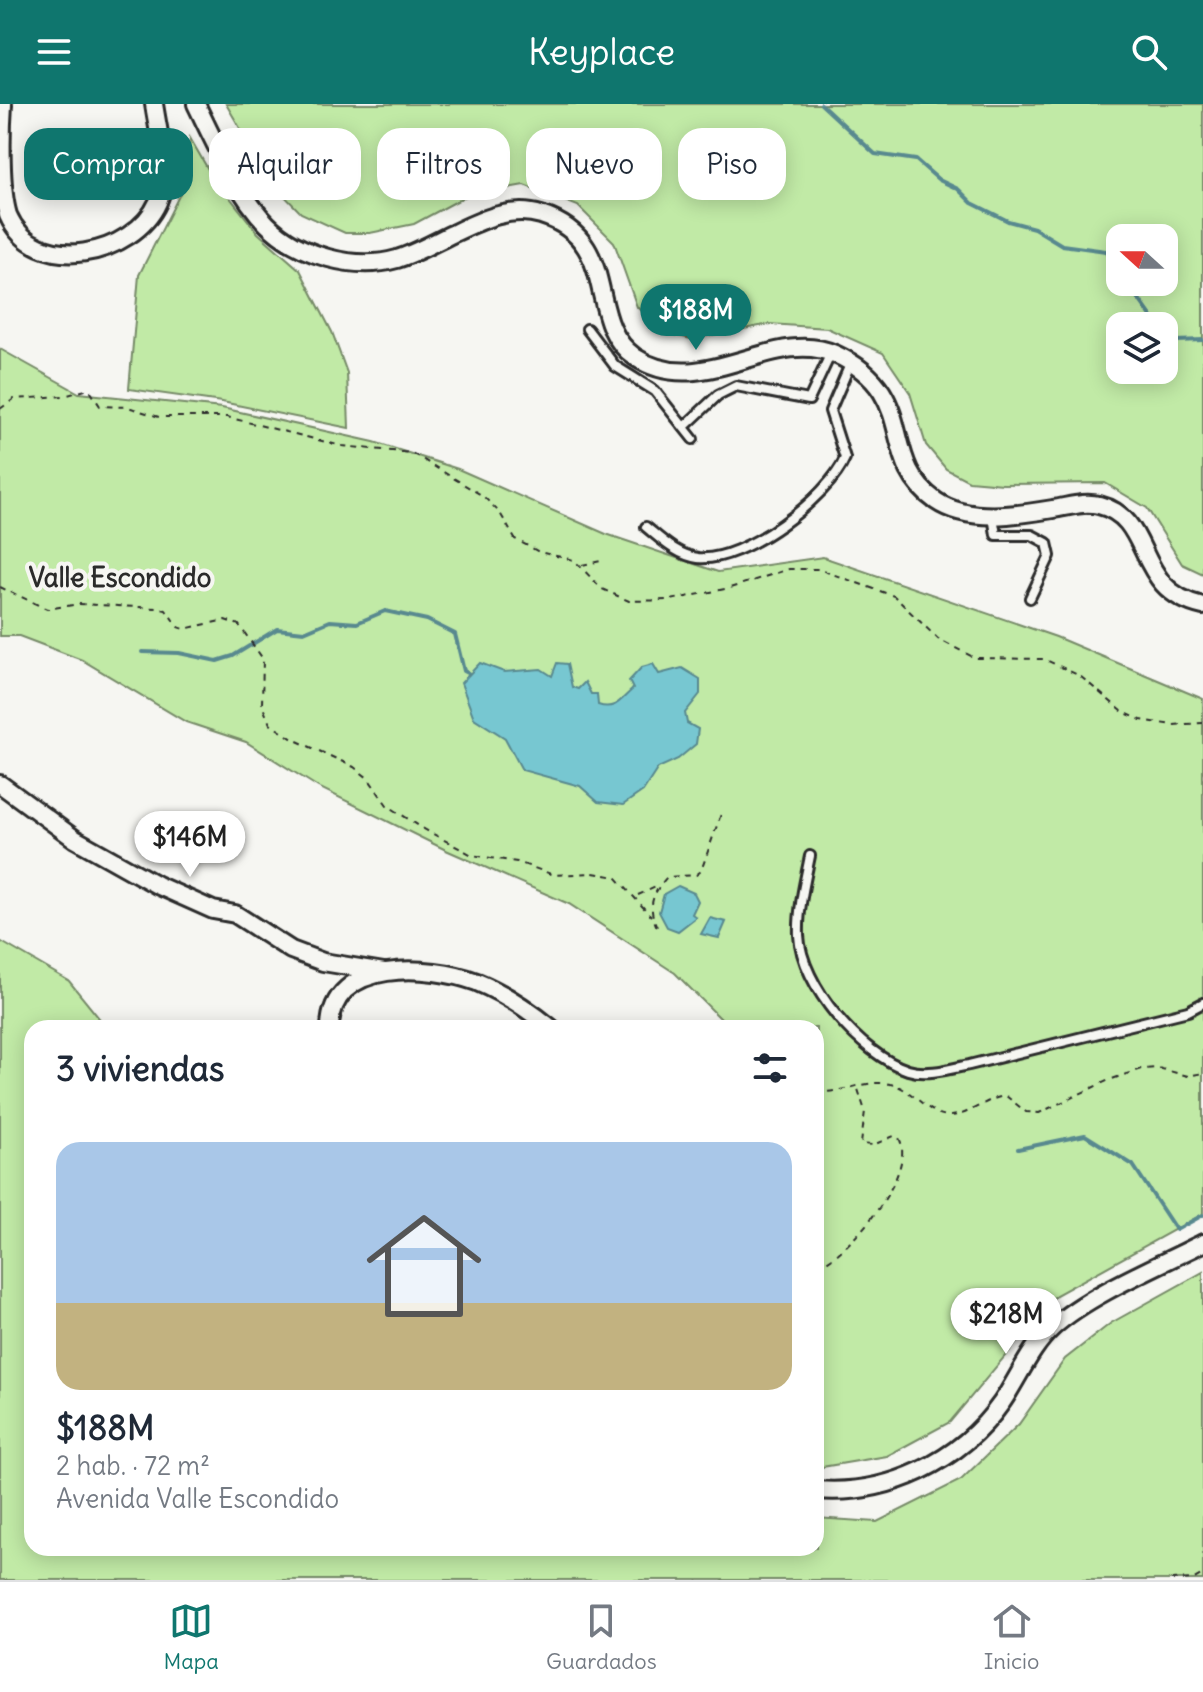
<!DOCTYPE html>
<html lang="es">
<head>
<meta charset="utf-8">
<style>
	:root { --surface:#fff; --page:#f6f6f7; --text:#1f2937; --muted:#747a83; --line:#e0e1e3; --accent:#0f766e }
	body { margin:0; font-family:Delius,sans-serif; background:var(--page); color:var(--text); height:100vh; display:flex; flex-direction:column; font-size:30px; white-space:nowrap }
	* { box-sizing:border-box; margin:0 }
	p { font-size:26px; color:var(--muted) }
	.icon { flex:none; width:44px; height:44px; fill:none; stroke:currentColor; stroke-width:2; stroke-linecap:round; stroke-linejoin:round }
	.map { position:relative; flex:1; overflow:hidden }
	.side { position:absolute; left:24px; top:916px; width:800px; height:536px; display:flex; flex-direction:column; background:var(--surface); border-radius:24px; box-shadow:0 4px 20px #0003 }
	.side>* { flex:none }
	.top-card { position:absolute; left:24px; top:24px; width:800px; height:72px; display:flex; gap:16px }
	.needle { width:52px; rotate:291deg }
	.buttons { position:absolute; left:1106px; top:120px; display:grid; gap:16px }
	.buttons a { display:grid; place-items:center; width:72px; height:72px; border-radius:16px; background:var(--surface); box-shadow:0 4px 20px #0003; font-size:40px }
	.price { position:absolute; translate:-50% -68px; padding:0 18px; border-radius:28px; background:#fff; color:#222; font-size:26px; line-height:52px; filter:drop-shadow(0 2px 4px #0008) }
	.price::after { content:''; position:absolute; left:50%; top:48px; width:24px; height:18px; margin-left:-12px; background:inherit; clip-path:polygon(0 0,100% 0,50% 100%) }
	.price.selected { background:var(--accent); color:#fff }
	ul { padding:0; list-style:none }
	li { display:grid; align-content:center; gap:16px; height:424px; padding:0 32px }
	li span { display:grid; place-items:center; height:248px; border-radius:24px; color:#555 }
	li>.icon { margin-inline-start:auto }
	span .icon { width:144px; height:144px; fill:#fffc; stroke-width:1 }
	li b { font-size:34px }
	h2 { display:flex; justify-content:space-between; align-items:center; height:96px; padding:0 32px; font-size:34px }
	.chip { padding:0 28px; border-radius:24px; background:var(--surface); box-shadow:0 4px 20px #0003; font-size:28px; line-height:72px }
	.chip.selected { background:var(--accent); color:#fff }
	header { display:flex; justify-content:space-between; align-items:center; height:104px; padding:0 32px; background:var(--accent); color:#fff; font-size:36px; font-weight:600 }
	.dock { display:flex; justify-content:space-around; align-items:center; height:112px; border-top:2px solid var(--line); background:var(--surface); font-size:22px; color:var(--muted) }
	.dock a { display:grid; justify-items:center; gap:4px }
	.dock .selected { color:var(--accent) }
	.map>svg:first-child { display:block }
	.green { fill:#c1eaa6; stroke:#768a68; stroke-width:2; fill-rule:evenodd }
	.water { fill:#77c7d1; stroke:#59898f; stroke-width:2 }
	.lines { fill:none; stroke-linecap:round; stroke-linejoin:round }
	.stream { stroke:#59898f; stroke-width:4 }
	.lane-casing { stroke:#2b2b2b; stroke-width:14 }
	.street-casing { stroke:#2b2b2b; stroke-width:22 }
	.path { stroke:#2b2b2b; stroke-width:2; stroke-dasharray:6 6; stroke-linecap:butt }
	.lane { stroke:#f6f6f2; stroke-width:8 }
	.street { stroke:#f6f6f2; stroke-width:16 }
	.labels { text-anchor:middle; stroke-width:8; stroke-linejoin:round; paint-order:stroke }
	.neighbourhood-label { font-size:26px; font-weight:bold; fill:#2b2b2b; stroke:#f6f6f2 }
</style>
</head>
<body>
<header><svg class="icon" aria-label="menu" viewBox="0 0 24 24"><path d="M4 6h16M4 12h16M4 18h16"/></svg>Keyplace<svg class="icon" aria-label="search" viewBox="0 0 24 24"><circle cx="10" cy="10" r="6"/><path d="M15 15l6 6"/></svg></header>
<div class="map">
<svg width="1203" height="1476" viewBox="0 0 1203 1476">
	<rect width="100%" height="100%" fill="#f6f6f2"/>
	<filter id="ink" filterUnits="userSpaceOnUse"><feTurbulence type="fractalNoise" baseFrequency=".0125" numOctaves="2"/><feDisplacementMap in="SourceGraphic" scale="16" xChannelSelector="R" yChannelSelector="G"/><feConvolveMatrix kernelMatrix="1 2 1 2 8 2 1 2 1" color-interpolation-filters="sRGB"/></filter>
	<g filter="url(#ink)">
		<g class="green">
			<path d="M226 0H1203V470L1182 460 1147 404 1105 379 1003 380 969 377 946 365 926 341 910 289 883 249 827 224 770 220 691 235 662 228 637 203 614 138 578 102 524 81 468 91 414 120 370 129H345L301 109 272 79ZM1120 134H1164V178H1120ZM1120 222H1164V266H1120Z"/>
			<polygon points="190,34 209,67 258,129 300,166 332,228 347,269 349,324 222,298 129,285 139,171 186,78"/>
			<polygon points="0,245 79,289 222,304 374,338 458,365 606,430 718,468 823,453 1056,533 1203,595 1203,1110 1056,1191 950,1318 887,1352 816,1364 816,1032 821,1020 816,1014 816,924 730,924 675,869 569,800 446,746 318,683 246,638 186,618 82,556 19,532 0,532"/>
			<polygon points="0,837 69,877 107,924 32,924 32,1444 816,1444 816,1414 877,1418 961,1376 1019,1320 1065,1255 1111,1219 1203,1168 1203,1476 0,1476"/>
		</g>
		<g class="water">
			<path d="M480 559 504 568 541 565 552 572 557 559 567 560 572 583 578 585 585 578 591 590H597L598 601C616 607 621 595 633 585L629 577 642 563 653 560 659 570 682 564 700 575V590L685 609 687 619 698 625 696 640 678 655 658 664 643 687 623 701 598 698 580 682 522 666 505 634 474 614 461 579Z"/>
			<polygon points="678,782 694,789 698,797 692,810 696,813 678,827 667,823 659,808 664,790"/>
			<polygon points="710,814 726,818 719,834 701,830"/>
		</g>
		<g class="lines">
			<g class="stream">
				<polyline points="821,0 875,50 916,56 939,76 958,85 972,99 1008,117 1034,124 1062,141 1106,147 1120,168"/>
				<polyline points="1127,178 1158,222"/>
				<polyline points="1164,231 1176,237 1203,236"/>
				<polyline points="142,548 179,549 217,557 233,552 277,525 304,528 330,517 357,519 385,507 427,516 455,530 464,567 468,569"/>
				<polyline points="1018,1045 1085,1031 1133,1061 1176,1126 1203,1111"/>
			</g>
			<g class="lane-casing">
				<g id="lane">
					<polyline points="587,225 615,262 655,287 693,335"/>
					<polyline points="684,323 718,291 736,282 809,296 831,249"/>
					<polyline points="993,412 996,431 1032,431 1047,439 1050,452 1030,494"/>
					<path d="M646 423C662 436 677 451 698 454 743 459 829 393 845 354L830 307 851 258"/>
					<path d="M810 752C805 777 798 805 799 831 801 881 861 951 908 966 927 972 950 965 969 961L1188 907 1203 899"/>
				</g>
			</g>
			<g class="street-casing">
				<g id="street">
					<path d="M3 0C1 28 0 85 8 111 35 174 134 152 158 98 170 71 158 28 154 0"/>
					<path d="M196 0C215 39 237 89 267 120 299 152 355 167 397 155 416 149 435 138 452 130 479 117 511 101 541 111 623 137 583 217 635 253 702 298 773 222 835 250 922 290 876 355 936 397 968 419 1017 411 1053 405 1068 403 1084 397 1099 401 1155 415 1132 486 1203 502"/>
					<polyline points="0,680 75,735 157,781 213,806 235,810 291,846 323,858 384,868"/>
					<path d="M330 924C331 853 431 861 477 878 504 889 529 906 551 924"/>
					<path d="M816 1386C888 1392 960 1358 1002 1298 1019 1273 1030 1244 1053 1223 1090 1190 1158 1162 1203 1139"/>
				</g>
			</g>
			<g class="path">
				<polyline points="0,305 14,295 64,292 89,285 100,302 128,303 159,313 227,313 342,342 412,349 483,392 500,409 515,435 539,448 574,456 602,485 629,497 671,496 730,484 789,465 818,465 894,492 938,535 975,554 1044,555 1080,572 1123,608 1141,616 1172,621 1203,619"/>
				<polyline points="582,461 601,457"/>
				<polyline points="0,483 47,505 79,500 157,504 166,506 178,523 184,525 225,516 239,521 263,555 262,601 270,620 293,635 354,663 368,674 387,701 422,724 472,751 517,758 554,771 593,769 616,773 651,812"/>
				<polyline points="638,791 658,782"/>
				<path d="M657 823C647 802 652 790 667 773L696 771 701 767 721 710"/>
				<path d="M816 988C841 990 865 975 890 980 913 984 926 1011 949 1012 970 1012 985 994 1006 992L1026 1008 1039 1009 1109 976 1141 965 1158 964 1188 972 1203 969"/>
				<path d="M817 1163C847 1152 918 1069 899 1034L894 1032 873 1041 861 1040 865 1007 857 982"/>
				<polyline points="1171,1476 1194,1475 1203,1470"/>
			</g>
			<use href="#lane" class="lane"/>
			<use href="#street" class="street"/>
		</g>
	</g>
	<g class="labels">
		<g class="neighbourhood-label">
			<text x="120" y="483">Valle Escondido</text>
		</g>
	</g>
</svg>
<div class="buttons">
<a><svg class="needle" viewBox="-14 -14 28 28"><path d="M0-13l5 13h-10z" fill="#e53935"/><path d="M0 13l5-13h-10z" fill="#747a83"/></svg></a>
<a><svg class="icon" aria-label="layers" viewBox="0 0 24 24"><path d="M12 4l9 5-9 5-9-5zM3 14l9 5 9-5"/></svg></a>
</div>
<b class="price selected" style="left:696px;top:248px">$188M</b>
<b class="price" style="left:190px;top:775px">$146M</b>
<b class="price" style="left:1006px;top:1252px">$218M</b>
<div class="top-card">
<a class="chip selected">Comprar</a>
<a class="chip">Alquilar</a>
<a class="chip">Filtros</a>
<a class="chip">Nuevo</a>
<a class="chip">Piso</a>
</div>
<section class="side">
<h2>3 viviendas<svg class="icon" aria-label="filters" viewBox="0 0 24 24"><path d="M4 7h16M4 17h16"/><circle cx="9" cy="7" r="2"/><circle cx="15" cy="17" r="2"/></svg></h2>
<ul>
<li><span style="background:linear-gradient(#a9c7e8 65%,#c2b280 0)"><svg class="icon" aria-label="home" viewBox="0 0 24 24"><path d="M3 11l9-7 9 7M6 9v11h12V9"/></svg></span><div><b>$188M</b><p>2 hab. · 72 m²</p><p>Avenida Valle Escondido</p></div></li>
</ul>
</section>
</div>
<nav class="dock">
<a class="selected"><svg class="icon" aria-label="map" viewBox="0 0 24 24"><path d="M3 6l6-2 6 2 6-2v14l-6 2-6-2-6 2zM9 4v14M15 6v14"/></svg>Mapa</a>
<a><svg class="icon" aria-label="saved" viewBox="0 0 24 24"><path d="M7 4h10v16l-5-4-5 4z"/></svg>Guardados</a>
<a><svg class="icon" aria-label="home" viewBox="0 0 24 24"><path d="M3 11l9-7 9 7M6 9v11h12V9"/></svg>Inicio</a>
</nav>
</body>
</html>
